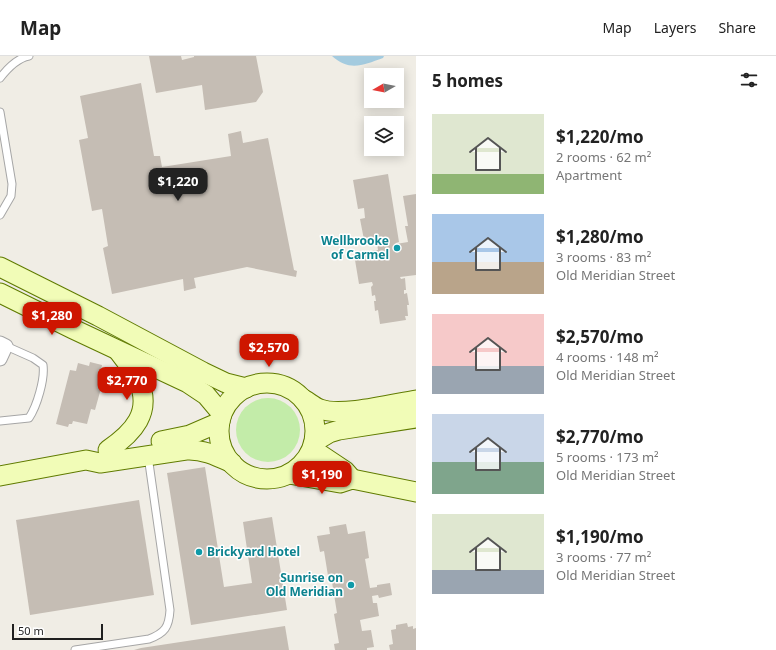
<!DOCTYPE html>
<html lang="en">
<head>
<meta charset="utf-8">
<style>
	:root { --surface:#fff; --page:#f2f2f2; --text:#222; --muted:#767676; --line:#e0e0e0; --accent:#ce1600 }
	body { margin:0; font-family:"Noto Sans",sans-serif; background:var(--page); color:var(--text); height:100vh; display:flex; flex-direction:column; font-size:15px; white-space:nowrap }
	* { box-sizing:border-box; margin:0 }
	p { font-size:13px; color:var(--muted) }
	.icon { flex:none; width:22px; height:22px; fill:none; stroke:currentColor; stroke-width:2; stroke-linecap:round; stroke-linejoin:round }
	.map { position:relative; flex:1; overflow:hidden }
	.drawer { display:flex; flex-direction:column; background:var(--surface); width:360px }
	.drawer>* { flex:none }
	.needle { width:26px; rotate:261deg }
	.tools { position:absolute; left:364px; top:12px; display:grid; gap:8px }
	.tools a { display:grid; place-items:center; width:40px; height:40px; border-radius:0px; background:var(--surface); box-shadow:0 2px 10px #0003; font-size:20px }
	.scale { position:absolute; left:12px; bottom:10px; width:91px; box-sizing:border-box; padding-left:4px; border:2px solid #1f1f1f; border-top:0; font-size:11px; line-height:14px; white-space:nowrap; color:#1f1f1f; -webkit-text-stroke:3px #fff; paint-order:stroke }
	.price { position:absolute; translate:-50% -34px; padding:0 9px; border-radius:8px; background:var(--accent); color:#fff; font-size:13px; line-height:26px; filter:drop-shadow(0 1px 2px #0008) }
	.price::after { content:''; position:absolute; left:50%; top:24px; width:12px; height:9px; margin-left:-6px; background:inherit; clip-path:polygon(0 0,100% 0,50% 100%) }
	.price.current { background:#222; color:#fff }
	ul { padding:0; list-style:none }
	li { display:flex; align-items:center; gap:12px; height:100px; padding:0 16px }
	li span { display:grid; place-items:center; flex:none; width:112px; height:80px; border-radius:0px; color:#555 }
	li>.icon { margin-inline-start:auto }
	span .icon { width:48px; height:48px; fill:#fffc; stroke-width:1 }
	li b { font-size:17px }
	h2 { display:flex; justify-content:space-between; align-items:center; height:48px; padding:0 16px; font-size:17px }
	header { display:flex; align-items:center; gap:24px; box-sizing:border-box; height:56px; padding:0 20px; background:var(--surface); border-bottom:1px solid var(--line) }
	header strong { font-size:19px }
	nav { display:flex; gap:22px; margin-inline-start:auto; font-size:14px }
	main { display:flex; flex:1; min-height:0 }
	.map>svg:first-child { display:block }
	.grass { fill:#c3eca9 }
	.water { fill:#a4cbdf }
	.building { fill:#c5bdb4 }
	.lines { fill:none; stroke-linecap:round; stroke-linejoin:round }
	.lane-casing { stroke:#a6a6a6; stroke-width:9 }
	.street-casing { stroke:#a6a6a6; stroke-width:15 }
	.secondary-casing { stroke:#607b01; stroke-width:21 }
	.lane { stroke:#fff; stroke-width:7 }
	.street { stroke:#fff; stroke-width:13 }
	.secondary { stroke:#f1fcb7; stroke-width:19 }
	.culture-dot { fill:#0f9aa8; stroke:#fff; stroke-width:1.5 }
	.labels { text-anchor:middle; stroke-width:3; stroke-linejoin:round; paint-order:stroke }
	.culture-label { font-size:12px; font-weight:bold; fill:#0d838f; stroke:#fff; text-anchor:end }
</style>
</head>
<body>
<header>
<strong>Map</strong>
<nav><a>Map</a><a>Layers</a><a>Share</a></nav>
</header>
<main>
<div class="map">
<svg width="416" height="594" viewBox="0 0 416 594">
	<rect width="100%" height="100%" fill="#f0ede5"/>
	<circle class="grass" cx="268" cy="374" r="32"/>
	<path class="water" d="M332 0H384L383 2C363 9 350 16 332 0Z"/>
	<g class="building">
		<polygon points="149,0 181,0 182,4 194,1 194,0 256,0 263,36 256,46 205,54 202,29 156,37"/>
		<polygon points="141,27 154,100 160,100 162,111 231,100 228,78 241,75 243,87 268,82 294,214 297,215 296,221 247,211 194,222 196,232 184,235 183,223 112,238 103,192 108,190 102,153 92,155 79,84 88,82 80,40"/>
		<polygon points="388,118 399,186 396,187 396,188 408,186 405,170 408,170 403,140 416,138 416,219 400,221 401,223 405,222 406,234 404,234 404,238 407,237 409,249 407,249 408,260 405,260 406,264 380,268 378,254 375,255 374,245 376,245 375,239 372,240 371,231 373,229 372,226 359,228 354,198 378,194 377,187 365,189 360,163 365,162 364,152 358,153 353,124"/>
		<polygon points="90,306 102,309 99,324 103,325 95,354 91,353 87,368 73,365 72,368 69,368 68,371 56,368 70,314 76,315 78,307 89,310"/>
		<polygon points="205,411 224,531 252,527 243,466 272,461 287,554 191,569 167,417"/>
		<polygon points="139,444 154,539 30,559 16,464"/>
		<polygon points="346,468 348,478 365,475 369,502 365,503 370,532 377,531 377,529 390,527 392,539 379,542 378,539 372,540 373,547 377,547 379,560 360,564 362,575 371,574 374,591 367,592 367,594 335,594 334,588 339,587 334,558 337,557 332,526 329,526 324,495 320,496 317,480 330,478 329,471"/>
		<polygon points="407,567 408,571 413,570 413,573 416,572 416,594 390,594 389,589 393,588 391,574 396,573 396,569"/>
		<polygon points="285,570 289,594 134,594 141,592"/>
	</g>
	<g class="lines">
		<g class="lane-casing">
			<g id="lane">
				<path d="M0 22C7 13 18 2 29 0"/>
				<polyline points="0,56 12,128 11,140 0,159"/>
				<path d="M0 365 29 362C37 350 45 323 43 309L33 302 6 290"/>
				<path d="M75 594 149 583C165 577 169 571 170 554L148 400"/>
			</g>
		</g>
		<g class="street-casing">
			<polyline id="street" points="0,287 6,290 0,303"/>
		</g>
		<g class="secondary-casing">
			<g id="secondary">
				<polyline points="0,211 98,260 203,316 226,327 246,332"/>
				<polyline points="0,237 73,273 188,327 206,339 222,358"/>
				<circle cx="267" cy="375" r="48"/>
				<path d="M303 343C309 346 314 351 320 353 341 361 392 348 416 344"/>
				<polyline points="161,385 190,379 220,366"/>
				<polyline points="314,386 329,377 339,374 416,362"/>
				<polyline points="312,393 345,415 352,423"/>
				<path d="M108 394C133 377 153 356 138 324 133 314 126 305 119 296"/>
				<polyline points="289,418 340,427 352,423 416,436"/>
				<path d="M0 420 86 404 100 407 186 394C203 393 217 400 232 407"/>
			</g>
		</g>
		<use href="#lane" class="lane"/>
		<use href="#street" class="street"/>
		<use href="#secondary" class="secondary"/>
	</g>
	<g class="culture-dot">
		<circle cx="397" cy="192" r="4"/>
		<circle cx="199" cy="496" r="4"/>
		<circle cx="351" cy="529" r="4"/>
	</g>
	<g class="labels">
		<g class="culture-label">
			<text x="389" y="189">Wellbrooke<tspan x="389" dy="14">of Carmel</tspan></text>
			<text x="207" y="500" text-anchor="start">Brickyard Hotel</text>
			<text x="343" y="526">Sunrise on<tspan x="343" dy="14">Old Meridian</tspan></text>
		</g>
	</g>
</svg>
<div class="tools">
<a><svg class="needle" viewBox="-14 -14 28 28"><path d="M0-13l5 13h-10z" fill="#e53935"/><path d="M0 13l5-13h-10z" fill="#767676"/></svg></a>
<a><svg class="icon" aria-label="layers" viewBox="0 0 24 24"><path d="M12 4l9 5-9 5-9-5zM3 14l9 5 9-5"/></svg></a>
</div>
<div class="scale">50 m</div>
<b class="price current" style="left:178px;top:146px">$1,220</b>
<b class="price" style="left:52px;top:280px">$1,280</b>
<b class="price" style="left:269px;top:312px">$2,570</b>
<b class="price" style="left:127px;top:345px">$2,770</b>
<b class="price" style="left:322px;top:439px">$1,190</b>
</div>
<section class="drawer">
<h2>5 homes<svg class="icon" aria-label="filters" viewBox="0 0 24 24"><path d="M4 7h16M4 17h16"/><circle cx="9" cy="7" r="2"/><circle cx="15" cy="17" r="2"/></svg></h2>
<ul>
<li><span style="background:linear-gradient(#dfe7d0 75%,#8fb573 0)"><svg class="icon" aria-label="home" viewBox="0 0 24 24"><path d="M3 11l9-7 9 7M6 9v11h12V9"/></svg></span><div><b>$1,220/mo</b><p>2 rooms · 62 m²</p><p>Apartment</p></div></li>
<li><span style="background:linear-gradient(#a9c7e8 60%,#b9a48a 0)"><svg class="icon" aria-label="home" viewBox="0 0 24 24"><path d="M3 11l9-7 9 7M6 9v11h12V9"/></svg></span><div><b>$1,280/mo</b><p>3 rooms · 83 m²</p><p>Old Meridian Street</p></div></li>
<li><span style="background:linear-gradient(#f6c9c9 65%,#9aa5b1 0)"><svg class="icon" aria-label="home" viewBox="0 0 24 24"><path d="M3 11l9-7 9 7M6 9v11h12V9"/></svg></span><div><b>$2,570/mo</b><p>4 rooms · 148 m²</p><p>Old Meridian Street</p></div></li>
<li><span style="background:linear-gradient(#c9d6e8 60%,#7fa58c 0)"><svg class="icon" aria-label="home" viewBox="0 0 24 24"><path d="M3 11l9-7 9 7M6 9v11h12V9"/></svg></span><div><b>$2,770/mo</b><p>5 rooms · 173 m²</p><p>Old Meridian Street</p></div></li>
<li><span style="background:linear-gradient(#dfe7d0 70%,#9aa5b1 0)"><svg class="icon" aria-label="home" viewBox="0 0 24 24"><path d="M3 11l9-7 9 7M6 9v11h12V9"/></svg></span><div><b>$1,190/mo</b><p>3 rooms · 77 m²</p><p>Old Meridian Street</p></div></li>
</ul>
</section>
</main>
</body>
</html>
